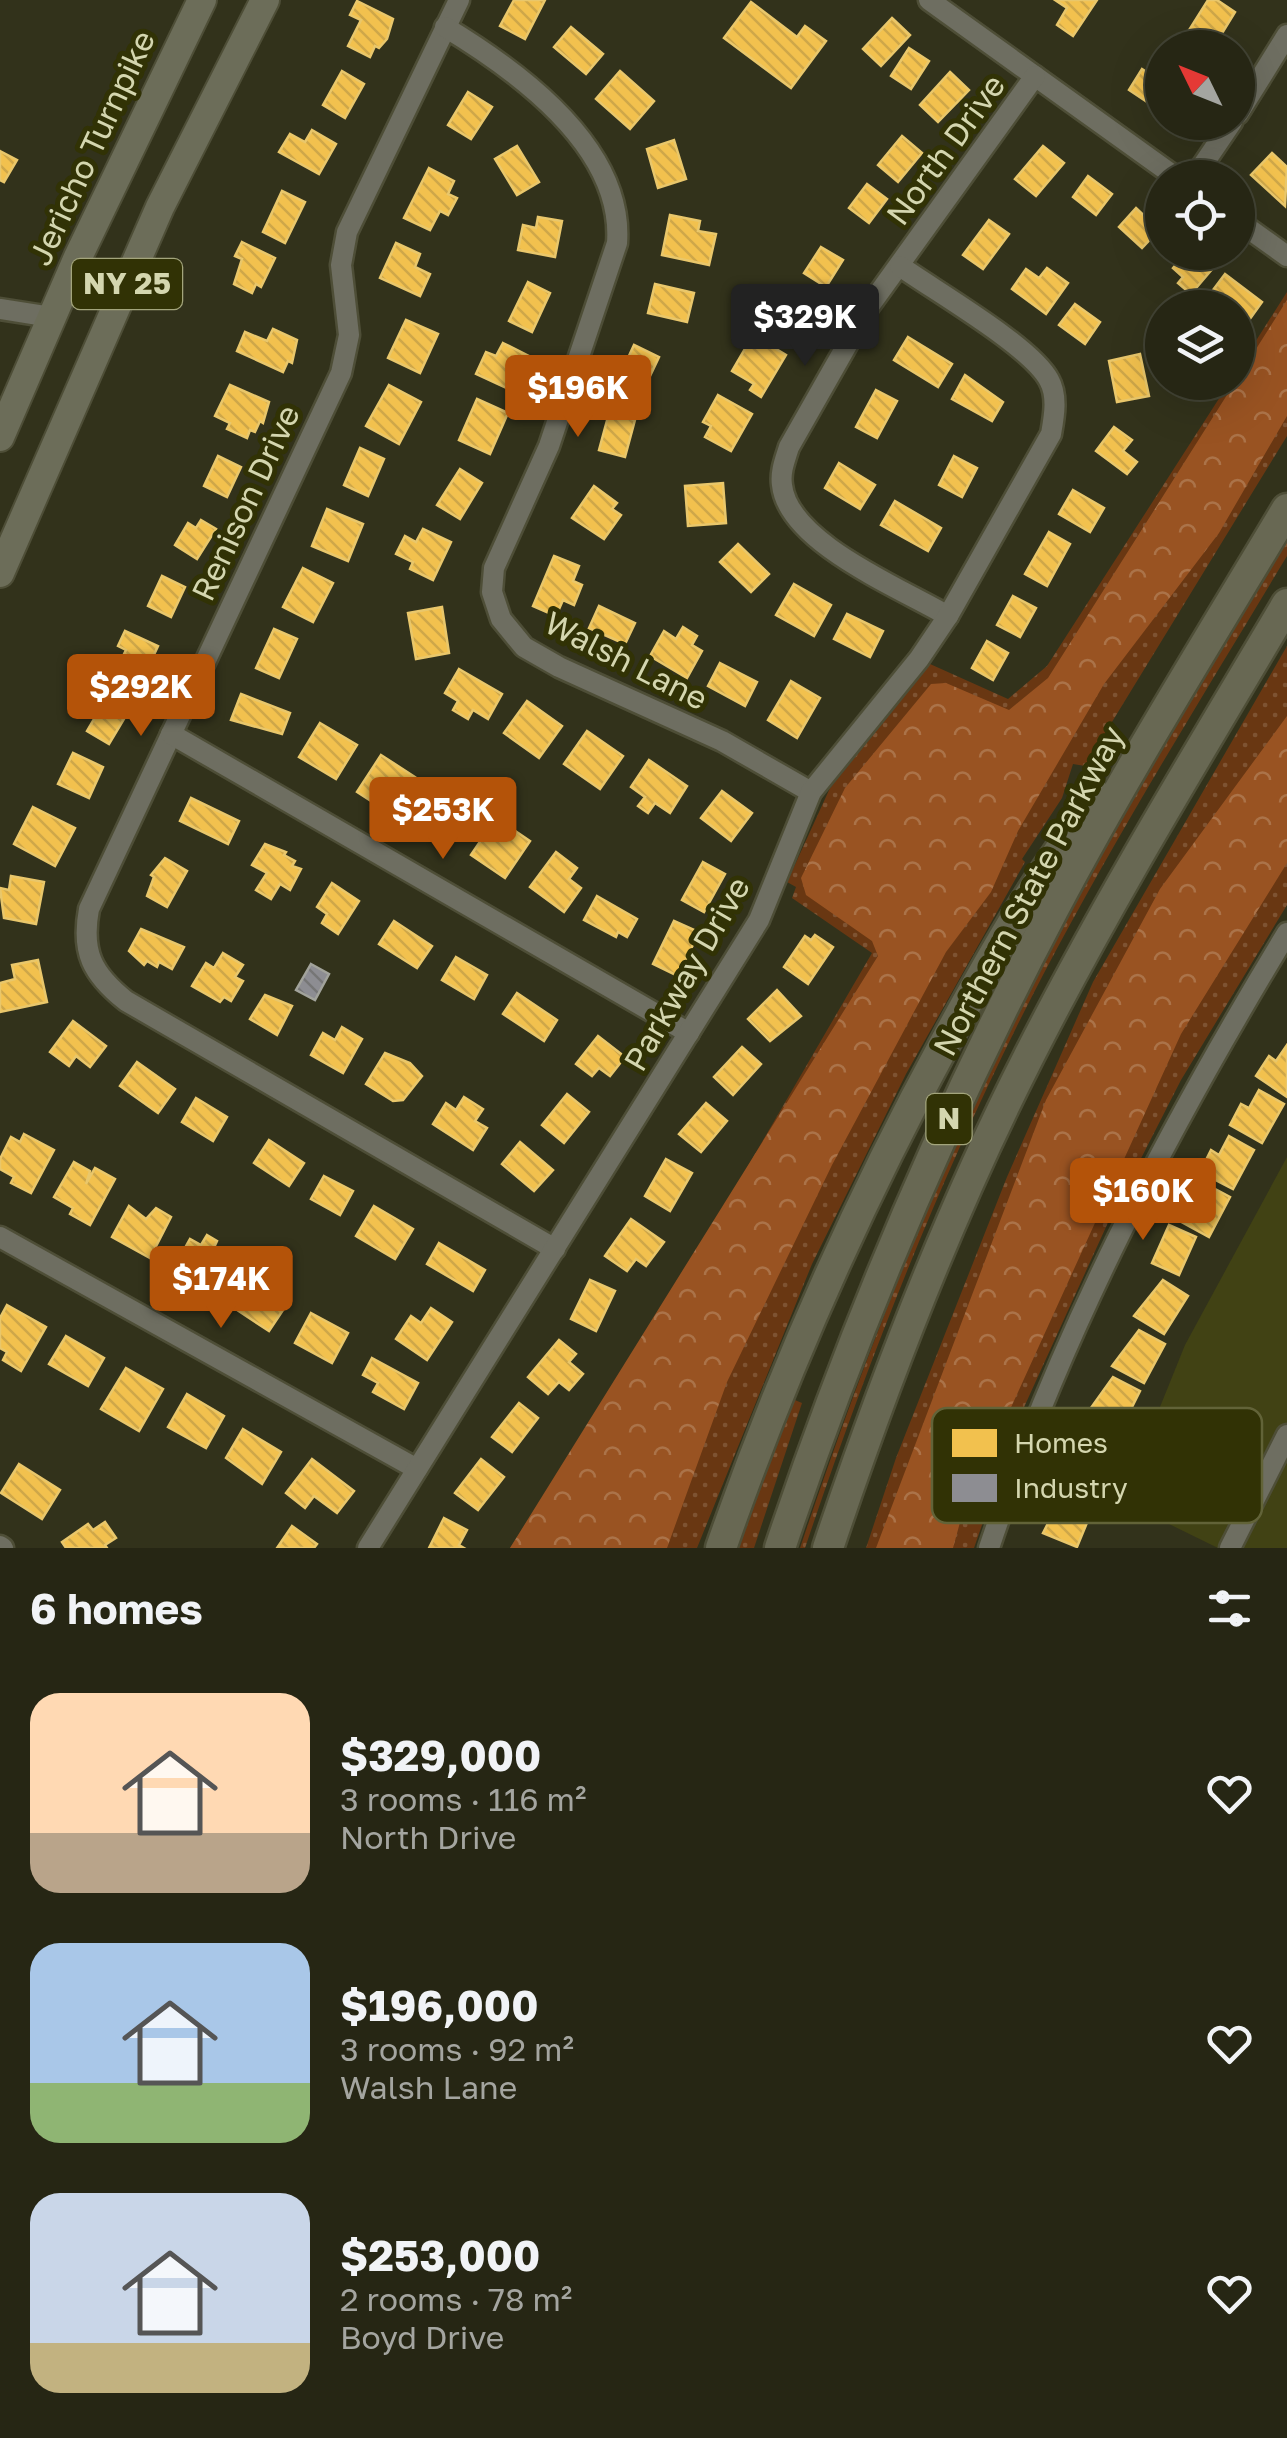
<!DOCTYPE html>
<html lang="en">
<head>
<meta charset="utf-8">
<style>
	:root { --surface:#262614; --page:#2e2e1d; --text:#f1f3f6; --muted:#a4a5a0; --line:#424334; --accent:#b45309 }
	body { margin:0; font-family:"Golos Text",sans-serif; background:var(--page); color:var(--text); height:100vh; display:flex; flex-direction:column; font-size:38px; white-space:nowrap }
	* { box-sizing:border-box; margin:0 }
	p { font-size:32px; color:var(--muted) }
	.icon { flex:none; width:55px; height:55px; fill:none; stroke:currentColor; stroke-width:2; stroke-linecap:round; stroke-linejoin:round }
	.map { position:relative; height:1548px; overflow:hidden }
	.side { display:flex; flex-direction:column; background:var(--surface); flex:1 }
	.side>* { flex:none }
	.needle { width:65px; rotate:313deg }
	.tools { position:absolute; left:1145px; top:30px; display:grid; gap:20px }
	.tools a { display:grid; place-items:center; width:110px; height:110px; border-radius:50%; background:var(--surface); box-shadow:0 10px 40px #0002,0 0 0 2px var(--line); font-size:50px }
	.price { position:absolute; translate:-50% -85px; padding:0 22px; border-radius:10px; background:var(--accent); color:#fff; font-size:32px; line-height:65px; filter:drop-shadow(0 2px 5px #0008) }
	.price::after { content:''; position:absolute; left:50%; top:60px; width:30px; height:22px; margin-left:-15px; background:inherit; clip-path:polygon(0 0,100% 0,50% 100%) }
	.price.current { background:#222; color:#fff }
	ul { padding:0; list-style:none }
	li { display:flex; align-items:center; gap:30px; height:250px; padding:0 30px }
	li span { display:grid; place-items:center; flex:none; width:280px; height:200px; border-radius:30px; color:#555 }
	li>.icon { margin-inline-start:auto }
	span .icon { width:120px; height:120px; fill:#fffc; stroke-width:1 }
	li b { font-size:42px }
	h2 { display:flex; justify-content:space-between; align-items:center; height:120px; padding:0 30px; font-size:42px }
	.map>svg:first-child { display:block }
	.built { fill:#414214 }
	.grass { fill:url(#grass-dots) }
	.forest { fill:url(#forest-crowns) }
	.homes { fill:url(#homes-back-hatch); stroke:#e9c76b; stroke-width:2.5 }
	.industry { fill:url(#industry-back-hatch); stroke:#a2a39b; stroke-width:2.5 }
	.lines { fill:none; stroke-linecap:round; stroke-linejoin:round }
	.minor-casing { stroke:#4e4e37; stroke-width:25 }
	.major-casing { stroke:#4e4e37; stroke-width:32 }
	.highway-casing { stroke:#4e4e37; stroke-width:35 }
	.minor { stroke:#6e6e61; stroke-width:20 }
	.major { stroke:#6c6d59; stroke-width:28 }
	.highway { stroke:#686853; stroke-width:30 }
	.labels { text-anchor:middle; stroke-width:10; stroke-linejoin:round; paint-order:stroke }
	.shield { fill:#313205; stroke:#a3a57c; stroke-width:2.5 }
	.shield-label { font-size:30px; font-weight:bold; fill:#d4d6af }
	.street-label { font-size:32px; fill:#d4d6af; stroke:#313205 }
	.key { fill:#313205; stroke:#626338; stroke-width:2.5 }
	.key-label { font-size:28px; fill:#d4d6af }
</style>
</head>
<body>
<div class="map">
<svg width="1287" height="1548" viewBox="0 0 1287 1548">
	<defs>
		<pattern id="grass-dots" width="8" height="8" patternUnits="userSpaceOnUse" patternTransform="scale(2.5)"><rect width="8" height="8" fill="#693712"/><path d="M2 2h.1M6 6h.1" fill="none" stroke="#7e5332" stroke-width="1.8" stroke-linecap="round"/></pattern>
		<pattern id="forest-crowns" width="20" height="18" patternUnits="userSpaceOnUse" patternTransform="scale(2.5)"><rect width="20" height="18" fill="#995322"/><path d="M2 6a3 3 0 1 1 6 0M12 15a3 3 0 1 1 6 0" fill="none" stroke="#ab7349"/></pattern>
		<pattern id="homes-back-hatch" width="6" height="6" patternUnits="userSpaceOnUse" patternTransform="scale(2.5)"><rect width="6" height="6" fill="#f2c14e"/><path d="M-1 5l2 2M0 0l6 6M5-1l2 2" fill="none" stroke="#cea749"/></pattern>
		<pattern id="industry-back-hatch" width="6" height="6" patternUnits="userSpaceOnUse" patternTransform="scale(2.5)"><rect width="6" height="6" fill="#8d8d92"/><path d="M-1 5l2 2M0 0l6 6M5-1l2 2" fill="none" stroke="#767676"/></pattern>
	</defs>
	<rect width="100%" height="100%" fill="#32321b"/>
	<polygon class="built" points="1287,1157 1287,1548 1218,1548 1122,1501 1185,1345"/>
	<g class="grass">
		<polygon points="1287,292 1287,436 1085,766 1073,764 1062,798 1022,859 1025,862 906,1074 812,1264 697,1548 510,1548 663,1312 872,953 792,898 796,887 787,882 830,788 930,664 1008,699 1047,666 1229,383 1238,382 1238,369"/>
		<path d="M1287 540V556C1204 694 1118 832 1043 975 947 1159 871 1352 805 1548H800C866 1351 942 1159 1037 974 1112 825 1203 683 1287 540Z"/>
		<polygon points="1287,646 1287,905 1181,1080 1106,1227 1020,1416 974,1548 866,1548 896,1458 1007,1177 1093,982"/>
		<polygon points="790,1398 802,1403 754,1548 731,1548"/>
	</g>
	<g class="forest">
		<polygon points="1287,300 1287,416 1219,533 1104,684 1018,831 991,892 946,952 832,1165 727,1382 667,1548 510,1548 878,956 872,941 806,895 801,878 845,788 931,684 946,683 1009,710 1048,678"/>
		<polygon points="1287,716 1287,863 1181,1034 962,1515 953,1548 876,1548 1046,1100 1160,889"/>
	</g>
	<g class="homes">
		<polygon points="514,0 545,0 525,39 500,26"/>
		<polygon points="1055,0 1097,0 1073,36 1057,25 1067,8"/>
		<polygon points="1208,0 1217,0 1235,12 1213,48 1188,48 1181,43"/>
		<polygon points="357,1 393,19 387,39 379,48 375,46 370,57 348,46 361,20 350,15"/>
		<polygon points="751,2 797,37 805,26 826,41 791,88 724,38"/>
		<polygon points="892,18 910,35 881,66 863,49"/>
		<polygon points="571,27 603,54 586,74 554,47"/>
		<polygon points="909,48 929,61 911,89 891,76"/>
		<polygon points="1142,69 1162,82 1162,112 1129,90"/>
		<polygon points="342,71 364,84 345,118 323,105"/>
		<polygon points="620,71 654,101 630,129 596,99"/>
		<polygon points="950,72 969,90 938,122 920,105"/>
		<polygon points="468,92 492,107 471,139 448,125"/>
		<polygon points="312,130 336,144 319,174 279,152 290,134 305,142"/>
		<polygon points="902,136 922,153 898,182 878,165"/>
		<polygon points="674,140 686,179 658,188 647,149"/>
		<polygon points="517,146 539,182 517,195 495,159"/>
		<polygon points="1043,146 1064,163 1036,196 1015,179"/>
		<polygon points="0,151 17,160 4,182 0,180"/>
		<polygon points="1272,153 1287,167 1285,206 1251,175"/>
		<polygon points="429,168 454,181 448,194 457,198 448,215 440,211 430,230 404,218"/>
		<polygon points="1088,176 1112,194 1096,215 1073,197"/>
		<polygon points="867,184 887,199 869,223 849,208"/>
		<polygon points="282,191 305,202 285,243 263,232"/>
		<polygon points="1136,208 1159,230 1142,248 1119,227"/>
		<polygon points="670,215 700,221 698,231 716,234 709,265 662,255"/>
		<polygon points="538,217 562,221 555,257 518,250 523,225 536,228"/>
		<polygon points="989,220 1009,234 983,269 963,255"/>
		<polygon points="242,242 275,258 261,287 256,284 252,293 234,284 242,259 235,256"/>
		<polygon points="396,243 420,254 415,267 430,274 420,296 380,278"/>
		<polygon points="821,247 843,260 826,287 804,273"/>
		<polygon points="1186,252 1196,252 1213,268 1191,294 1178,283 1183,277 1173,268"/>
		<polygon points="1047,268 1068,283 1046,314 1012,289 1026,269 1039,278"/>
		<polygon points="1225,274 1262,302 1247,323 1238,316 1238,308 1227,308 1210,294"/>
		<polygon points="528,282 550,293 532,332 509,321"/>
		<polygon points="655,284 694,293 687,322 648,313"/>
		<polygon points="794,292 814,303 797,336 776,326"/>
		<polygon points="1075,304 1100,322 1085,344 1059,325"/>
		<polygon points="406,320 438,334 420,373 388,358"/>
		<polygon points="273,329 297,340 292,363 288,361 283,372 237,351 245,332 267,341"/>
		<polygon points="753,335 786,355 761,397 750,390 754,384 732,371"/>
		<polygon points="908,337 952,364 938,387 894,360"/>
		<polygon points="503,343 529,356 513,391 476,374 486,352 496,356"/>
		<polygon points="634,345 659,357 641,395 616,384"/>
		<polygon points="1140,354 1149,396 1117,402 1109,361"/>
		<polygon points="965,375 1003,402 992,421 952,399"/>
		<polygon points="230,385 269,402 263,423 260,421 255,432 250,430 247,438 227,429 230,423 215,416"/>
		<polygon points="389,385 421,402 399,444 366,426"/>
		<polygon points="876,390 897,401 877,438 856,427"/>
		<polygon points="718,395 752,414 731,451 705,437 711,426 703,422"/>
		<polygon points="477,399 508,413 490,454 459,440"/>
		<polygon points="609,413 635,420 625,457 599,450"/>
		<polygon points="1114,427 1132,440 1123,451 1137,462 1127,474 1096,451"/>
		<polygon points="360,448 384,459 368,496 344,485"/>
		<polygon points="218,456 241,467 227,497 204,486"/>
		<polygon points="954,456 977,468 962,497 939,485"/>
		<polygon points="839,463 875,485 860,509 825,488"/>
		<polygon points="460,469 482,483 460,519 437,505"/>
		<polygon points="723,483 726,523 688,526 685,486"/>
		<polygon points="594,486 617,503 612,509 621,515 604,539 572,518"/>
		<polygon points="1073,490 1104,508 1090,532 1059,514"/>
		<polygon points="895,501 941,528 928,551 881,525"/>
		<polygon points="327,509 363,524 348,561 312,546"/>
		<polygon points="201,520 216,529 197,559 175,545 188,523 196,528"/>
		<polygon points="423,529 451,542 433,580 410,569 413,562 396,554 405,536 416,542"/>
		<polygon points="1049,532 1070,544 1047,586 1025,574"/>
		<polygon points="738,544 769,574 751,592 720,562"/>
		<polygon points="554,556 579,566 573,581 582,585 574,605 563,600 556,616 533,606"/>
		<polygon points="303,568 333,583 313,622 283,607"/>
		<polygon points="162,576 185,587 171,617 148,606"/>
		<polygon points="794,584 831,605 814,636 776,615"/>
		<polygon points="1013,596 1036,608 1020,637 997,625"/>
		<polygon points="599,606 635,623 625,644 589,628"/>
		<polygon points="442,607 449,653 416,659 408,613"/>
		<polygon points="847,614 883,631 870,657 834,639"/>
		<polygon points="683,627 697,636 692,645 702,651 687,678 650,656 664,631 676,639"/>
		<polygon points="274,629 297,639 279,678 256,668"/>
		<polygon points="125,631 158,646 144,676 119,664 126,650 118,646"/>
		<polygon points="987,641 1008,653 993,680 972,668"/>
		<polygon points="720,663 757,682 745,706 708,686"/>
		<polygon points="459,669 502,694 488,719 473,710 468,719 453,710 458,701 445,693"/>
		<polygon points="791,681 820,698 797,738 768,720"/>
		<polygon points="241,694 290,713 282,734 231,720"/>
		<polygon points="108,695 130,709 109,744 87,731"/>
		<polygon points="527,701 562,726 539,758 504,733"/>
		<polygon points="320,723 357,745 336,779 299,757"/>
		<polygon points="587,731 623,756 600,789 564,764"/>
		<polygon points="73,753 103,767 89,798 58,784"/>
		<polygon points="381,755 415,777 391,814 357,792"/>
		<polygon points="649,760 687,786 670,813 655,803 648,813 638,806 645,797 631,787"/>
		<polygon points="451,790 471,803 446,841 417,822 431,801 440,807"/>
		<polygon points="722,791 752,813 731,841 701,818"/>
		<polygon points="191,798 239,821 228,844 180,821"/>
		<polygon points="33,807 75,828 55,866 14,844"/>
		<polygon points="496,818 530,841 505,878 471,855"/>
		<polygon points="265,844 286,852 284,855 295,861 292,866 301,869 290,890 280,884 271,899 256,890 267,873 252,865"/>
		<polygon points="556,852 577,868 569,879 581,888 564,912 530,887"/>
		<polygon points="165,858 187,871 167,907 147,896 154,877 151,875"/>
		<polygon points="703,862 725,874 704,912 682,900"/>
		<polygon points="11,876 44,882 36,924 4,918 0,888 9,890"/>
		<polygon points="332,883 359,901 338,934 322,923 327,914 317,907"/>
		<polygon points="597,896 637,919 627,937 618,932 616,937 584,920"/>
		<polygon points="394,921 432,946 417,968 379,944"/>
		<polygon points="674,921 699,932 678,976 653,964"/>
		<polygon points="141,929 184,947 172,969 159,962 157,967 147,961 144,965 129,951"/>
		<polygon points="815,935 833,947 808,984 784,967 805,936 811,940"/>
		<polygon points="223,953 243,965 235,977 243,981 231,1001 224,997 220,1002 192,986 206,963 214,968"/>
		<polygon points="456,957 487,975 474,999 442,980"/>
		<polygon points="38,960 47,1002 0,1012 0,983 15,979 12,965"/>
		<polygon points="777,990 801,1016 770,1041 748,1019"/>
		<polygon points="517,993 557,1020 544,1041 503,1014"/>
		<polygon points="265,995 292,1006 277,1035 250,1019"/>
		<polygon points="73,1021 106,1046 90,1067 76,1056 69,1066 50,1052"/>
		<polygon points="342,1027 362,1039 343,1073 311,1055 323,1033 335,1040"/>
		<polygon points="598,1036 625,1057 610,1076 599,1068 592,1076 576,1064"/>
		<polygon points="1287,1045 1287,1097 1256,1076 1269,1056 1276,1061"/>
		<polygon points="742,1047 761,1064 733,1095 714,1077"/>
		<polygon points="385,1053 410,1063 422,1076 403,1100 393,1101 366,1084"/>
		<polygon points="137,1062 175,1089 158,1113 120,1086"/>
		<polygon points="1259,1090 1284,1104 1262,1143 1230,1125 1241,1104 1249,1108"/>
		<polygon points="567,1094 589,1112 564,1143 542,1125"/>
		<polygon points="464,1097 483,1109 475,1121 487,1128 473,1150 433,1124 446,1103 456,1110"/>
		<polygon points="196,1098 227,1117 213,1141 182,1122"/>
		<polygon points="706,1103 727,1121 701,1152 679,1134"/>
		<polygon points="24,1134 54,1150 31,1193 11,1183 14,1177 0,1169 0,1159 11,1137 20,1142"/>
		<polygon points="1229,1136 1254,1150 1233,1189 1200,1172 1211,1150 1219,1155"/>
		<polygon points="269,1140 304,1163 289,1186 254,1163"/>
		<polygon points="520,1142 553,1170 534,1191 502,1164"/>
		<polygon points="666,1159 692,1173 670,1211 645,1196"/>
		<polygon points="74,1162 90,1171 86,1184 95,1168 115,1179 90,1225 70,1214 73,1208 54,1197"/>
		<polygon points="324,1176 353,1191 340,1215 311,1199"/>
		<polygon points="1204,1183 1230,1197 1209,1237 1176,1219 1187,1198 1194,1202"/>
		<polygon points="129,1206 146,1219 156,1208 171,1217 150,1258 112,1237"/>
		<polygon points="374,1206 413,1229 395,1259 356,1236"/>
		<polygon points="631,1219 664,1242 646,1266 636,1259 627,1271 605,1256"/>
		<polygon points="1169,1225 1196,1237 1179,1275 1152,1263"/>
		<polygon points="207,1235 217,1241 212,1252 228,1261 212,1291 192,1280 194,1274 176,1264 190,1239 201,1245"/>
		<polygon points="439,1243 485,1270 473,1291 427,1264"/>
		<polygon points="262,1259 283,1273 271,1293 287,1304 269,1331 231,1306"/>
		<polygon points="590,1280 615,1291 596,1331 571,1319"/>
		<polygon points="1163,1280 1188,1296 1164,1334 1134,1316"/>
		<polygon points="7,1305 46,1327 21,1371 3,1360 7,1352 0,1348 0,1318"/>
		<polygon points="431,1308 452,1322 427,1360 396,1339 411,1316 421,1323"/>
		<polygon points="311,1313 348,1333 332,1363 295,1343"/>
		<polygon points="1139,1330 1165,1344 1144,1383 1112,1366"/>
		<polygon points="66,1336 104,1358 88,1386 49,1364"/>
		<polygon points="559,1340 576,1354 569,1362 583,1374 569,1390 559,1382 548,1394 528,1377"/>
		<polygon points="372,1358 418,1383 404,1409 373,1392 378,1383 363,1375"/>
		<polygon points="126,1368 163,1389 139,1431 101,1409"/>
		<polygon points="1113,1377 1140,1391 1121,1429 1088,1412"/>
		<polygon points="187,1394 224,1416 206,1448 168,1427"/>
		<polygon points="519,1403 538,1418 512,1452 492,1437"/>
		<polygon points="243,1429 281,1452 262,1484 226,1458"/>
		<polygon points="312,1459 354,1491 337,1513 314,1496 305,1508 286,1493"/>
		<polygon points="481,1459 504,1477 478,1510 455,1493"/>
		<polygon points="19,1464 60,1490 42,1519 1,1493"/>
		<polygon points="1062,1496 1093,1508 1077,1547 1043,1533"/>
		<polygon points="444,1518 467,1530 459,1545 464,1548 429,1548"/>
		<polygon points="105,1522 116,1538 105,1545 107,1548 66,1548 62,1542 88,1524 93,1530"/>
		<polygon points="292,1526 317,1544 314,1548 277,1548"/>
	</g>
	<polygon class="industry" points="311,964 329,974 315,1000 296,990"/>
	<g class="lines">
		<g class="minor-casing">
			<g id="minor">
				<path d="M459 0 347 232 341 265 349 335 341 373 89 909C81 952 92 974 126 1001L555 1249"/>
				<polyline points="929,0 1177,178"/>
				<path d="M445 27C518 71 624 148 617 243L549 446 494 568 492 592 501 619 524 647 559 667 722 741 811 792"/>
				<polyline points="1238,114 1287,35"/>
				<polyline points="1194,178 1232,122"/>
				<polyline points="1238,221 1287,256"/>
				<polyline points="0,309 51,317"/>
				<path d="M948 616C903 589 788 543 782 485 780 472 785 460 789 447L868 308 1035 76"/>
				<polyline points="171,734 689,1033"/>
				<polyline points="0,1237 417,1469"/>
				<polyline points="0,1546 3,1548"/>
				<path d="M368 1548 759 920 811 792 919 659 948 616 1051 434C1054 417 1058 396 1049 380 1031 346 935 291 900 266"/>
				<path d="M989 1548C1062 1330 1168 1129 1287 933"/>
				<polyline points="1230,1548 1287,1435"/>
			</g>
		</g>
		<g class="major-casing">
			<g id="major">
				<polyline points="0,437 78,257 202,0"/>
				<polyline points="0,573 160,207 265,0"/>
			</g>
		</g>
		<g class="highway-casing">
			<g id="highway">
				<path d="M721 1548C782 1373 858 1203 946 1041 992 956 1039 873 1099 797"/>
				<path d="M780 1548C854 1327 945 1114 1054 908 1126 772 1208 641 1287 509"/>
				<path d="M828 1548C884 1381 948 1215 1028 1058 1107 902 1198 754 1287 604"/>
			</g>
		</g>
		<use href="#minor" class="minor"/>
		<use href="#major" class="major"/>
		<use href="#highway" class="highway"/>
	</g>
	<g class="labels">
		<g class="shield">
			<rect x="72" y="259" width="110" height="50" rx="8"/>
			<rect x="926.5" y="1094" width="45" height="50" rx="8"/>
		</g>
		<g class="shield-label">
			<text x="127" y="294">NY 25</text>
			<text x="949" y="1129">N</text>
		</g>
		<g class="street-label">
			<text transform="translate(92 148) rotate(-65)" y="11">Jericho Turnpike</text>
			<text transform="translate(946 150) rotate(-54)" y="11">North Drive</text>
			<text transform="translate(246 503) rotate(-65)" y="11">Renison Drive</text>
			<text transform="translate(626 661) rotate(27)" y="11">Walsh Lane</text>
			<text transform="translate(1029 891) rotate(-62)" y="11">Northern State Parkway</text>
			<text transform="translate(687 974) rotate(-60)" y="11">Parkway Drive</text>
		</g>
	</g>
	<rect x="932" y="1408" width="330" height="115" rx="15" class="key"/>
	<rect x="952" y="1429" width="45" height="28" fill="#f2c14e"/>
	<rect x="952" y="1474" width="45" height="28" fill="#8d8d92"/>
	<g class="key-label">
		<text x="1014" y="1453">Homes</text>
		<text x="1014" y="1498">Industry</text>
	</g>
</svg>
<div class="tools">
<a><svg class="needle" viewBox="-14 -14 28 28"><path d="M0-13l5 13h-10z" fill="#e53935"/><path d="M0 13l5-13h-10z" fill="#a4a5a0"/></svg></a>
<a><svg class="icon" aria-label="locate" viewBox="0 0 24 24"><circle cx="12" cy="12" r="6"/><path d="M12 2v4M12 18v4M2 12h4M18 12h4"/></svg></a>
<a><svg class="icon" aria-label="layers" viewBox="0 0 24 24"><path d="M12 4l9 5-9 5-9-5zM3 14l9 5 9-5"/></svg></a>
</div>
<b class="price current" style="left:805px;top:369px">$329K</b>
<b class="price" style="left:578px;top:440px">$196K</b>
<b class="price" style="left:141px;top:739px">$292K</b>
<b class="price" style="left:443px;top:862px">$253K</b>
<b class="price" style="left:1143px;top:1243px">$160K</b>
<b class="price" style="left:221px;top:1331px">$174K</b>
</div>
<section class="side">
<h2>6 homes<svg class="icon" aria-label="filters" viewBox="0 0 24 24"><path d="M4 7h16M4 17h16"/><circle cx="9" cy="7" r="2"/><circle cx="15" cy="17" r="2"/></svg></h2>
<ul>
<li><span style="background:linear-gradient(#ffd9b3 70%,#b9a48a 0)"><svg class="icon" aria-label="home" viewBox="0 0 24 24"><path d="M3 11l9-7 9 7M6 9v11h12V9"/></svg></span><div><b>$329,000</b><p>3 rooms · 116 m²</p><p>North Drive</p></div><svg class="icon" aria-label="heart" viewBox="0 0 24 24"><path d="M12 20l-8-8c-3-5 5-10 8-4 3-6 11-1 8 4z"/></svg></li>
<li><span style="background:linear-gradient(#a9c7e8 70%,#8fb573 0)"><svg class="icon" aria-label="home" viewBox="0 0 24 24"><path d="M3 11l9-7 9 7M6 9v11h12V9"/></svg></span><div><b>$196,000</b><p>3 rooms · 92 m²</p><p>Walsh Lane</p></div><svg class="icon" aria-label="heart" viewBox="0 0 24 24"><path d="M12 20l-8-8c-3-5 5-10 8-4 3-6 11-1 8 4z"/></svg></li>
<li><span style="background:linear-gradient(#c9d6e8 75%,#c2b280 0)"><svg class="icon" aria-label="home" viewBox="0 0 24 24"><path d="M3 11l9-7 9 7M6 9v11h12V9"/></svg></span><div><b>$253,000</b><p>2 rooms · 78 m²</p><p>Boyd Drive</p></div><svg class="icon" aria-label="heart" viewBox="0 0 24 24"><path d="M12 20l-8-8c-3-5 5-10 8-4 3-6 11-1 8 4z"/></svg></li>
</ul>
</section>
</body>
</html>
